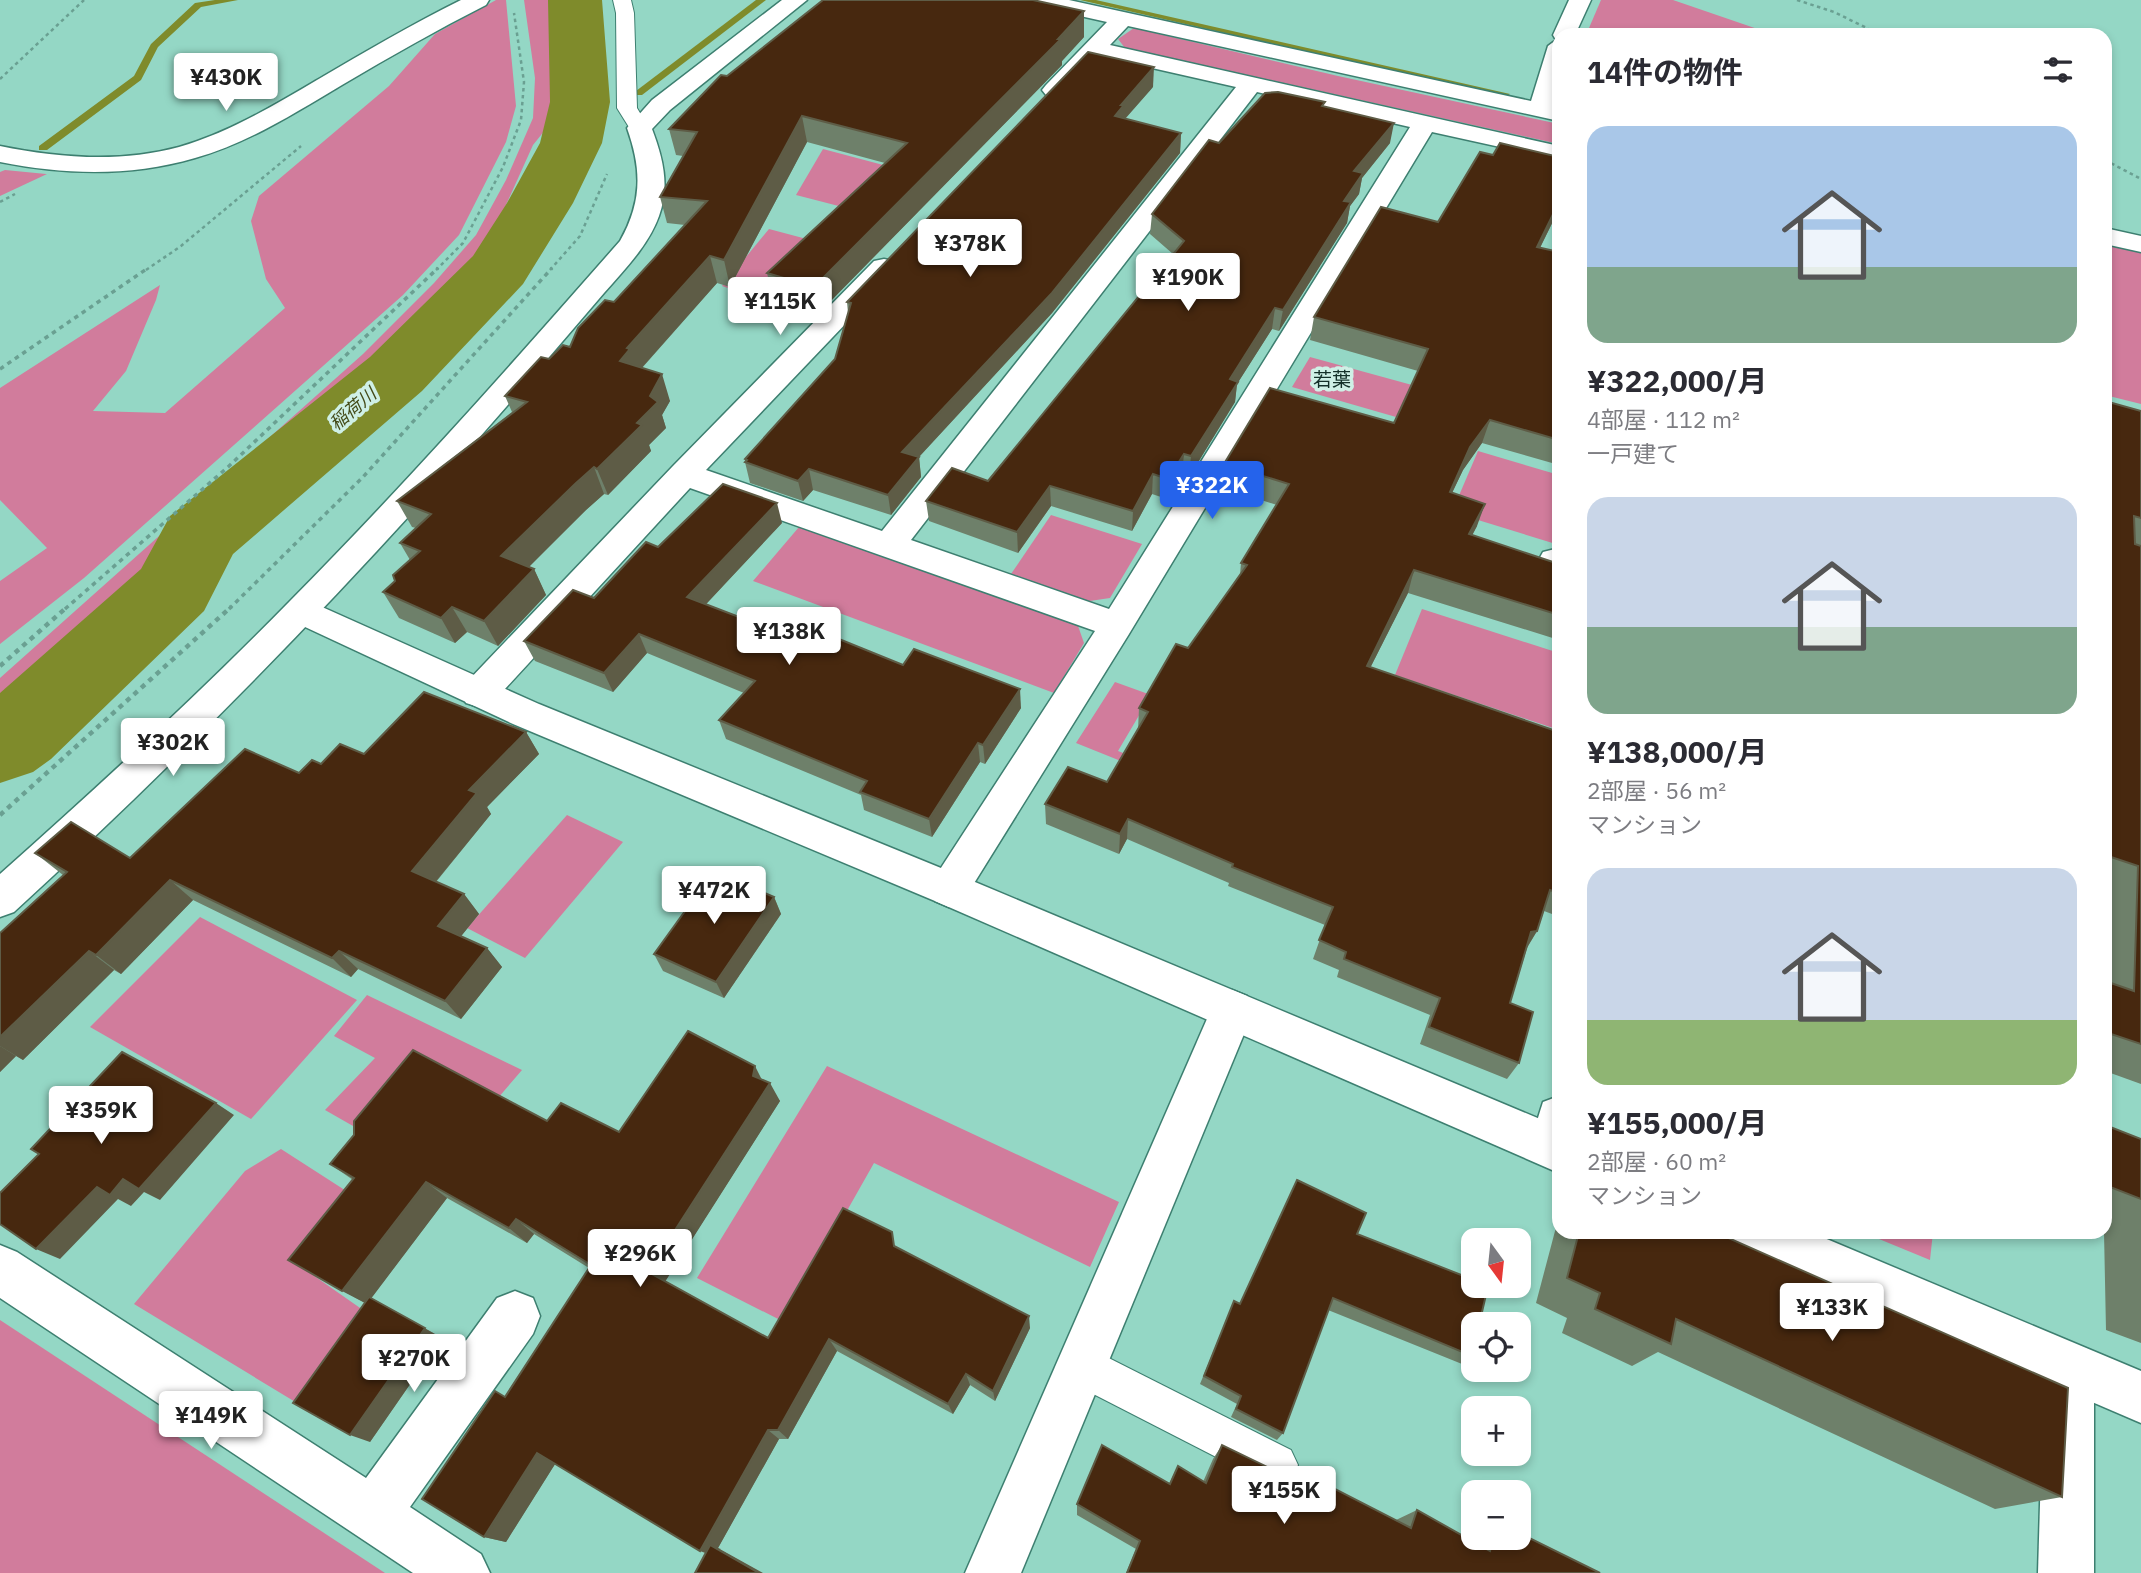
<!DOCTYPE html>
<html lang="ja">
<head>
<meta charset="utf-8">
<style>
	:root { --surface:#fff; --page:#f7f7f7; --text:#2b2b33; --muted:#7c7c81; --accent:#2563eb }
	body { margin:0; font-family:"IBM Plex Sans","Noto Sans JP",sans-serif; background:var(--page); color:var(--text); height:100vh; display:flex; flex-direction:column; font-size:26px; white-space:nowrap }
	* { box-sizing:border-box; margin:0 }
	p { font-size:23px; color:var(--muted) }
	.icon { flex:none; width:38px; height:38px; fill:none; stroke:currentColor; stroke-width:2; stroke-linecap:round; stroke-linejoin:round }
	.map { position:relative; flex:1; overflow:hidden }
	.panel { position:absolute; left:1552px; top:28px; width:560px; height:1211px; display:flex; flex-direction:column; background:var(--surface); border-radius:21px; box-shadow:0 4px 10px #0003 }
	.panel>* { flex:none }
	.needle { width:46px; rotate:165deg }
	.tools { position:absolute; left:1461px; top:1228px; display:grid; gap:14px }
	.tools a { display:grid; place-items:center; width:70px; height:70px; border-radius:14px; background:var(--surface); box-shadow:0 4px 10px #0003; font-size:35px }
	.price { position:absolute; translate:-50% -60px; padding:0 16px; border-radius:7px; background:#fff; color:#222; font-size:23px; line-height:46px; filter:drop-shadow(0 2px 4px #0008) }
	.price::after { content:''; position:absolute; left:50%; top:42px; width:21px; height:16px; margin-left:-10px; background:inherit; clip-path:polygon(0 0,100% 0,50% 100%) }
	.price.active { background:var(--accent); color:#fff }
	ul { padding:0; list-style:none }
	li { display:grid; align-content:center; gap:14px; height:371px; padding:0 35px }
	li span { display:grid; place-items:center; height:217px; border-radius:21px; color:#555 }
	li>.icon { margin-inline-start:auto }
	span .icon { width:126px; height:126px; fill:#fffc; stroke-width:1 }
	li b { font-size:30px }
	h2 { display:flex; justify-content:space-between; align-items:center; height:84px; padding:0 35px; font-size:30px }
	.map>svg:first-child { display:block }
	.green { fill:#d17c9c }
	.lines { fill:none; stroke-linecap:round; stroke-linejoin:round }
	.stream { fill:#7f8b2b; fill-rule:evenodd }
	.river { fill:#7f8b2b; fill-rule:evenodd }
	.lane-casing { stroke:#3d7f70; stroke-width:2 }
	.street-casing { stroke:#3d7f70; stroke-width:3 }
	.secondary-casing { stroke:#3d7f70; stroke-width:3 }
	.path-far2 { stroke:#6aa092; stroke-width:2.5; stroke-dasharray:3.5 3.5; stroke-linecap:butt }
	.path-far1 { stroke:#6aa092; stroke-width:3.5; stroke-dasharray:4.5 4.5; stroke-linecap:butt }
	.path { stroke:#6aa092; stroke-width:4.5; stroke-dasharray:5 5; stroke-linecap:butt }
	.lane { fill:#fff; fill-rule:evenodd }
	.street { fill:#fff; fill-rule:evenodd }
	.secondary { fill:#fff; fill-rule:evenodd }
	.wall { fill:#6e806a }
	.shaded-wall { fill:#5e5c46 }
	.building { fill:#47280f; stroke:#5e5c46; stroke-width:2 }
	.labels { text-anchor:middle; stroke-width:7; stroke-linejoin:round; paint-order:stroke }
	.far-water-label { font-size:18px; font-style:italic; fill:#444b19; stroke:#cff0e6 }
	.far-quarter-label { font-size:19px; fill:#143029; stroke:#cff0e6 }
</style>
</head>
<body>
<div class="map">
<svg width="2141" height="1573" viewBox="0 0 2141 1573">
	<rect width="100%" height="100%" fill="#94d7c5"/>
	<g class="green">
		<polygon points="496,0 506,0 516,106 506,142 459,235 403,295 84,578 0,644 0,581 47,548 0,500 0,388 160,285 156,300 126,371 93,411 165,413 285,308 266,279 251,221 259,196 389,86 435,34"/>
		<polygon points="524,0 568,0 562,109 533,145 496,227 462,273 378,354 193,521 84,647 0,711 0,678 363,354 434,283 476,235 506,180 533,118 535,78"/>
		<polygon points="1601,0 1673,0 1775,35 1586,35"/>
		<polygon points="1134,28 1338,76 1559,124 1559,144 1125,48 1118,39"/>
		<polygon points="823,149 902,170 858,211 796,195"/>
		<polygon points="5,170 46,174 47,174 0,196 0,172"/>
		<polygon points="769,229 833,246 786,267 758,298 722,286"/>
		<polygon points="2105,242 2141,249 2141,404 2105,395"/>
		<polygon points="1310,357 1412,385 1396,417 1292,387"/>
		<polygon points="1478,451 1559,475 1559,545 1452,512"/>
		<polygon points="1051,515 1142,544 1110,598 1083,602 1009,577"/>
		<polygon points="799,527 1077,623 1084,643 1054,693 753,581"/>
		<polygon points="1422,609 1559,653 1559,730 1395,675"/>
		<polygon points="1115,682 1151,695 1118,751 1178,774 1203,794 1076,743"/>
		<polygon points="567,815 623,842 525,958 467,928"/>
		<polygon points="200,917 357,1000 251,1119 90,1027"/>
		<polygon points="367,995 522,1070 498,1098 353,1126 325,1110 375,1058 334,1036"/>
		<polygon points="827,1066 1119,1202 1090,1267 874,1163 784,1322 697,1278"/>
		<polygon points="281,1149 368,1205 310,1273 363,1310 297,1403 134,1304 245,1171"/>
		<polygon points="1862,1232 1933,1232 1930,1260"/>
		<polygon points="0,1320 385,1573 0,1573"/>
	</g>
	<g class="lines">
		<g class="stream">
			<polygon points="215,0 238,0 201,7 158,47 141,80 47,150 39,150 39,146 134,76 151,44 195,3"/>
			<polygon points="756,0 766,0 642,95 636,95 636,91"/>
			<polygon points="1080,0 1096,0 1510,94 1505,97"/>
		</g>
		<polygon class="river" points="548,0 602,0 610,102 602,143 573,203 523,284 422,391 233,554 204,611 51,759 33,772 0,783 0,693 141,569 170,516 370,357 473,256 507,203 540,143 550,102"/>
		<g class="lane-casing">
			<g id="lane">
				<polygon points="613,0 631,0 634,13 637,108 649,128 646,132 632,132 617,108 616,13"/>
				<polygon points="1081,1344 1291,1450 1298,1465 1291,1480 1276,1487 1261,1480 1066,1380 1060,1365 1066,1350"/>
			</g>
		</g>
		<g class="street-casing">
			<g id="street">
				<path d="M461 0H489L486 5C437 30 389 57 342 85 295 113 248 143 195 158 130 177 65 175 0 162V146C59 158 120 163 179 147 228 133 273 106 317 80 365 52 412 24 461 0Z"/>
				<path d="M782 0H807L670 110 652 129C663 158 670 186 659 216 648 246 625 269 604 293 580 321 556 349 532 377 370 566 198 743 14 912L0 917V874C99 786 197 696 290 601 404 486 512 364 620 241 642 202 642 170 627 128L652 100Z"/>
				<path d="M1028 0H1069L1531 101 1548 46 1556 40 1553 35 1569 0H1591L1575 35H1559V85L1553 105 1559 107V121L1128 26 1110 45 1559 146V160L1432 132 1129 634 963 901 949 907 935 901 929 889 935 877 1095 631 690 488 492 703 479 707 466 703 461 693 466 683 673 466 874 261 884 259 894 261 898 267 894 273 706 470 882 531 1236 87 1099 56 1062 95H1046L1042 90 1046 85 1107 22 1031 5ZM1257 92 1410 127 1109 609 911 540Z"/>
				<polygon points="2105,228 2141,236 2141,252 2105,244"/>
				<polygon points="1555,549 1559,550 1559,574 1543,570 1538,561 1543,552"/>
				<polygon points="1232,990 1247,996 1254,1010 1021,1573 965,1573 1217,996"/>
				<polygon points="1559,1096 1559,1166 1552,1169 1536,1162 1529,1146 1543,1102"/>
				<polygon points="0,1245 17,1252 366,1478 497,1298 515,1291 533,1298 540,1316 533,1334 410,1507 481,1554 490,1573 413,1573 0,1298"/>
				<polygon points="2069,1342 2087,1349 2094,1367 2094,1573 2038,1573 2044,1367 2051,1349"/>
			</g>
		</g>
		<g class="secondary-casing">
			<g id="secondary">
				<polygon points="302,598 539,704 963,877 1559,1127 1559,1173 935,901 513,724 290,620 285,611 290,602"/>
				<polygon points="1729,1232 1810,1232 2141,1371 2141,1423 1736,1249"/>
			</g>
		</g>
		<g class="path-far2">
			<polyline points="1797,0 1834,12 1881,35"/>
			<polyline points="0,79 84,0"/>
			<polyline points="2105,160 2141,179"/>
			<polyline points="0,202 15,194"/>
			<polyline points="146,270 181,246 301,146"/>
			<polyline points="436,270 463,243 503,167 521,120 524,82 514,13"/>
			<polyline points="550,270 580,236 607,174"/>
		</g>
		<g class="path-far1">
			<polyline points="0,369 148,268"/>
			<polyline points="65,609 228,467 438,268"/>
			<polyline points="229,609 363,477 552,268"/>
		</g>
		<g class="path">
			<polyline points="0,666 67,607"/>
			<polyline points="0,815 231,607"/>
		</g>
		<use href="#lane" class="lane"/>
		<use href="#street" class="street"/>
		<use href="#secondary" class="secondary"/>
	</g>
	<g class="wall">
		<polygon points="1084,37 1062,61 1062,65 819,313 773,299 767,273 885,163 807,142 730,287 717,283 642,368 670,401 662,415 666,428 649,445 651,451 608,495 604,494 586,510 528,567 534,569 546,595 498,646 467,632 455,643 399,618 383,592 395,581 410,560 400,543 416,528 412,527 397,501 512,412 505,396 549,359 570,347 614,302 685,225 667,223 660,197 683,156 676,155 669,129 727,76"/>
		<polygon points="1153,87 1125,119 1181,133 1180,153 1052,313 919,457 921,477 891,515 813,490 803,501 750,483 745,462 745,459 835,359 848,313 847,302"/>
		<polygon points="1324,107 1390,143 1362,178 1359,194 1350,206 1347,223 1279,331 1272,329 1237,384 1235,402 1189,477 1182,474 1167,499 1152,494 1132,531 1051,506 1018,553 929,521 926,501 988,481 1173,254 1150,234 1152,214 1219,143"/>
		<polygon points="1493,155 1559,157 1559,209 1540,248 1559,252 1559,465 1482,443 1463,470 1452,493 1477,526 1472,535 1559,564 1559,640 1408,593 1370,668 1559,732 1559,903 1552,914 1544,911 1537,931 1527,948 1510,1003 1519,1063 1507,1079 1420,1044 1430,1015 1337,977 1339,970 1313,959 1325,925 1228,886 1229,883 1127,839 1119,854 1046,824 1045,804 1107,782 1138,730 1139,708 1188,648 1240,575 1241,563 1277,505 1221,487 1224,464 1394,423 1418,371 1310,340 1314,317 1438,222"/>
		<polygon points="2105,401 2141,411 2141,1084 2105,1071"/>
		<polygon points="782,523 706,604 786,635 903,665 1021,708 985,764 980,762 932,837 864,810 861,795 726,739 719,720 744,693 647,653 613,692 535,661 524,641 594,598 658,547"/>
		<polygon points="526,732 539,754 487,807 491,814 436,882 464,894 479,914 461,936 487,948 502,967 461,1019 358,969 351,977 193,900 121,974 114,970 23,1060 16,1056 0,1072 0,933 63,875 35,853 130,858 299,773 321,764 364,754"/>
		<polygon points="774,897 781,914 724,998 663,971 654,954"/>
		<polygon points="762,1079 780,1101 665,1281 768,1338 898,1248 1030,1328 995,1401 970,1385 953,1414 837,1351 788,1439 779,1439 718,1548 721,1549 706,1553 555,1464 506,1542 484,1537 505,1396 589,1268 534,1234 527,1243 447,1198 371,1298 442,1338 370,1442 365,1303 288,1260 353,1180 330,1164 547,1121 619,1132"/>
		<polygon points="2105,1125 2141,1139 2141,1343 2106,1330 2104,1232 2105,1232"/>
		<polygon points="1559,1216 1559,1232 1715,1232 2062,1497 1995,1509 1658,1352 1632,1366 1562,1333 1567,1318 1536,1303"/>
		<polygon points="1357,1234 1472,1356 1462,1364 1328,1310 1283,1433 1277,1440 1231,1417 1237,1404 1200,1384 1234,1301 1240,1304"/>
		<polygon points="1222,1445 1288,1477 1396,1520 1417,1510 1469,1540 1471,1531 1474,1531 1474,1538 1519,1538 1600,1573 1126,1573 1136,1549 1077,1515 1077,1504 1169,1484 1178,1466 1203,1482 1213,1459"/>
	</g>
	<g class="shaded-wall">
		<polygon points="1084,11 1084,37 1062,61 1062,65 819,313 814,287"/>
		<polygon points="1154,67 1153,87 1123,121 1115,116 1121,105"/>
		<polygon points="802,116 807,142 730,287 724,260"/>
		<polygon points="1394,123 1390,143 1362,178 1359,194 1350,206 1347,223 1279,331 1283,310 1344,201 1354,171"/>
		<polygon points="1181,133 1180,153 1052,313 905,472 902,452"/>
		<polygon points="1559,202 1559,209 1529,270 1537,247"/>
		<polygon points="710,256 717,283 638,372 620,361 627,348"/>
		<polygon points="1275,308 1272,329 1237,384 1235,402 1189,477 1191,456 1230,379"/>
		<polygon points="662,374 670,401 662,415 666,428 649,445 651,451 608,495 597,469 637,423"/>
		<polygon points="1490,420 1482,443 1463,470 1442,514 1450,492 1470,447"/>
		<polygon points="1184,454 1182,474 1167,499 1168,479"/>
		<polygon points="919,457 921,477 891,515 888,495"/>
		<polygon points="594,467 604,494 586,510 514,582 501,556 575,484"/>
		<polygon points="809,469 813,490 803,501 798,481"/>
		<polygon points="1153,474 1152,494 1132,531 1133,511"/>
		<polygon points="1050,486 1051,506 1018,553 1017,532"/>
		<polygon points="777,503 782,523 694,617 687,597"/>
		<polygon points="1485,504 1477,526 1461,557 1469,534"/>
		<polygon points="534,569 546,595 498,646 484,621"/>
		<polygon points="1414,570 1408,593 1360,688 1367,666"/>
		<polygon points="452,607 467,632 455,643 441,618"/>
		<polygon points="639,634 647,653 613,692 604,673"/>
		<polygon points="1020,689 1021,708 985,764 983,745"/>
		<polygon points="526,732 539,754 487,807 491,814 428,891 412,871 469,790"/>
		<polygon points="978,743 980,762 932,837 929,819"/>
		<polygon points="1128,819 1127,839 1119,854 1120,834"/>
		<polygon points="170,880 193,900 121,974 96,955"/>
		<polygon points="464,894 479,914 454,945 438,926"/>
		<polygon points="774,897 781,914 724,998 716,982"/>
		<polygon points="1537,931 1526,949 1531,932"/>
		<polygon points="487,948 502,967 461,1019 445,1001"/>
		<polygon points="89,951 114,970 23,1060 0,1046 0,1037"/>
		<polygon points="339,951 358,969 351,977 332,958"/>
		<polygon points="0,1046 16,1056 0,1072"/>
		<polygon points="755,1066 764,1084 770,1083 780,1101 663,1285 648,1272 753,1076"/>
		<polygon points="216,1103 234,1115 160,1200 144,1192 131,1206 118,1199 60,1259 36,1249 97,1187 123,1179"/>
		<polygon points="426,1182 447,1198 367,1304 342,1291"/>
		<polygon points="516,1219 534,1234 527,1243 509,1228"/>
		<polygon points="371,1298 442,1338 370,1442 350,1435"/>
		<polygon points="1029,1316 1030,1328 995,1401 993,1391"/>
		<polygon points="829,1339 837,1351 788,1439 778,1430"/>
		<polygon points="966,1374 970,1385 953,1414 948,1404"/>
		<polygon points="768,1430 779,1439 718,1548 763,1573 759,1573 700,1551"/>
		<polygon points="537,1453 557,1461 506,1542 484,1537"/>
	</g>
	<g class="building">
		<polygon points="823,0 1033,0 1084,11 1058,39 1061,39 814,287 767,273 907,143 802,116 724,260 710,256 627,348 630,349 620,361 662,374 650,396 658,402 637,423 642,425 597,469 594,467 575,484 501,556 534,569 484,621 452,607 441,618 383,592 395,581 393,575 420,551 400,543 431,514 397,501 527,402 505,396 541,357 549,359 563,345 570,347 578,328 605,300 614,302 707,201 660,197 697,132 669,129 721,75 727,76"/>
		<polygon points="1088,52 1154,67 1121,105 1124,105 1115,116 1181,133 1052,293 902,452 919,457 888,495 809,469 798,481 745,462 747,460 745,459 835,359 851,303 847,302"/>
		<polygon points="1278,92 1325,102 1322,106 1394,123 1354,171 1363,173 1344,201 1351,202 1283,310 1275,308 1230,379 1238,382 1191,456 1184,454 1168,479 1153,474 1133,511 1050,486 1017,532 926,501 952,468 988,481 1184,241 1152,214 1209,140 1219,143 1265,93"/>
		<polygon points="1500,143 1559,157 1559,202 1537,247 1559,252 1559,440 1490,420 1470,447 1450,492 1485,504 1469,534 1559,564 1559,615 1414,570 1367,666 1559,732 1559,893 1550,890 1537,931 1531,932 1510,1003 1533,1012 1519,1063 1429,1027 1440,998 1344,959 1346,952 1319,940 1333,907 1232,867 1233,864 1128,819 1120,834 1045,804 1068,767 1107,782 1148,712 1139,708 1176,644 1188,648 1247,565 1241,563 1289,484 1224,464 1270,388 1394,423 1428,349 1314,317 1381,207 1438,222 1480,152 1493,155"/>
		<polygon points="2105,401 2141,411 2141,518 2134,516 2135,544 2141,546 2141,1044 2105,1032 2105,981 2134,991 2138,866 2105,855"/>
		<polygon points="723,484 777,503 687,597 786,635 797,622 903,665 914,649 1020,689 983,745 978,743 929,819 860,792 867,781 719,720 755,681 639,634 604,673 524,641 573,590 594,598 646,542 658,547"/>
		<polygon points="424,692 526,732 469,790 477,793 412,871 464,894 438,926 487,948 445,1001 339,951 332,958 170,880 96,955 89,951 0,1037 0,933 67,872 35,853 71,822 130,858 245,749 299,773 312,760 321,764 340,744 364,754"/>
		<polygon points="714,871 774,897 716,982 654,954"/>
		<polygon points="688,1031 755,1066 753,1076 770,1083 648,1272 768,1338 843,1208 892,1232 894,1246 1029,1316 993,1391 966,1374 948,1404 829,1339 778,1430 768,1430 700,1551 537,1453 484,1537 422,1499 495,1391 505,1397 591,1265 516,1219 509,1228 426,1182 342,1291 288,1260 354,1178 330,1164 354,1135 354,1121 413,1050 547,1121 561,1103 619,1132"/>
		<polygon points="122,1052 216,1103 139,1189 123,1179 110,1195 97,1187 36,1249 0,1224 0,1193 39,1154 31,1149"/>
		<polygon points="2105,1125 2141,1139 2141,1199 2105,1185"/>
		<polygon points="1297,1180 1366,1213 1357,1234 1474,1280 1474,1286 1488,1286 1479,1325 1474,1325 1474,1351 1472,1356 1333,1298 1283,1433 1236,1409 1241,1396 1204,1376 1234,1301 1240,1304"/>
		<polygon points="1579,1232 1715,1232 2068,1388 2062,1497 1676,1319 1671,1344 1595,1309 1600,1293 1567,1278"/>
		<polygon points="369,1297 425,1328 350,1435 293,1403"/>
		<polygon points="1102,1445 1170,1484 1178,1466 1206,1483 1222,1445 1288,1477 1302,1472 1411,1528 1417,1510 1490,1551 1493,1538 1519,1538 1519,1533 1600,1573 1127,1573 1140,1541 1077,1504"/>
		<polygon points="710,1545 759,1573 695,1573"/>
	</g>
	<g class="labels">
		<g class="far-water-label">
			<text transform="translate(353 409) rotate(-40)" y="6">稲荷川</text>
		</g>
		<g class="far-quarter-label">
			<text x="1332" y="386">若葉</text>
		</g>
	</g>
</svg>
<div class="tools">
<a><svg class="needle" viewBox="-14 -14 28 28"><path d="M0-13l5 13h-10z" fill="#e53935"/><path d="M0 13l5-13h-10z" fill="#7c7c81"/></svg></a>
<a><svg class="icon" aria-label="locate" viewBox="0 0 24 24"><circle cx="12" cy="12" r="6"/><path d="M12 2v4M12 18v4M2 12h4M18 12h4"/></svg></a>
<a>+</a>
<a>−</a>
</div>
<b class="price" style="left:226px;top:113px">¥430K</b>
<b class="price" style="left:970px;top:279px">¥378K</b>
<b class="price" style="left:1188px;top:313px">¥190K</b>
<b class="price" style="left:780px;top:337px">¥115K</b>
<b class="price active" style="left:1212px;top:521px">¥322K</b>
<b class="price" style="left:789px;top:667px">¥138K</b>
<b class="price" style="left:173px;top:778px">¥302K</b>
<b class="price" style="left:714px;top:926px">¥472K</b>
<b class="price" style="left:101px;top:1146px">¥359K</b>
<b class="price" style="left:640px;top:1289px">¥296K</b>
<b class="price" style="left:1832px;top:1343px">¥133K</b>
<b class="price" style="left:414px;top:1394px">¥270K</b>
<b class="price" style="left:211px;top:1451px">¥149K</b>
<b class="price" style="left:1284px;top:1526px">¥155K</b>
<section class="panel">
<h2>14件の物件<svg class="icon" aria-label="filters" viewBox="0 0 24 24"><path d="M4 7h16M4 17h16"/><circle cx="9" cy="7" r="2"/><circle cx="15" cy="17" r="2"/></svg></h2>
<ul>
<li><span style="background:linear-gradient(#a9c7e8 65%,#7fa58c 0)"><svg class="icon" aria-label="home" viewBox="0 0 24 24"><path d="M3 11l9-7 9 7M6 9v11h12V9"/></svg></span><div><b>¥322,000/月</b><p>4部屋 · 112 m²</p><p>一戸建て</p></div></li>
<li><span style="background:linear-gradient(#c9d6e8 60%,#7fa58c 0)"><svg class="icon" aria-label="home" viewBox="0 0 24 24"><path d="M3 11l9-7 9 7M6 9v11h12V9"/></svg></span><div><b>¥138,000/月</b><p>2部屋 · 56 m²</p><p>マンション</p></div></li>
<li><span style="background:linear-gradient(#c9d6e8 70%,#8fb573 0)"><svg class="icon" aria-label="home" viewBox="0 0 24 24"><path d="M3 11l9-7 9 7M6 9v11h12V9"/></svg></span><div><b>¥155,000/月</b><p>2部屋 · 60 m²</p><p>マンション</p></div></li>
</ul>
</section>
</div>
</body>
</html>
